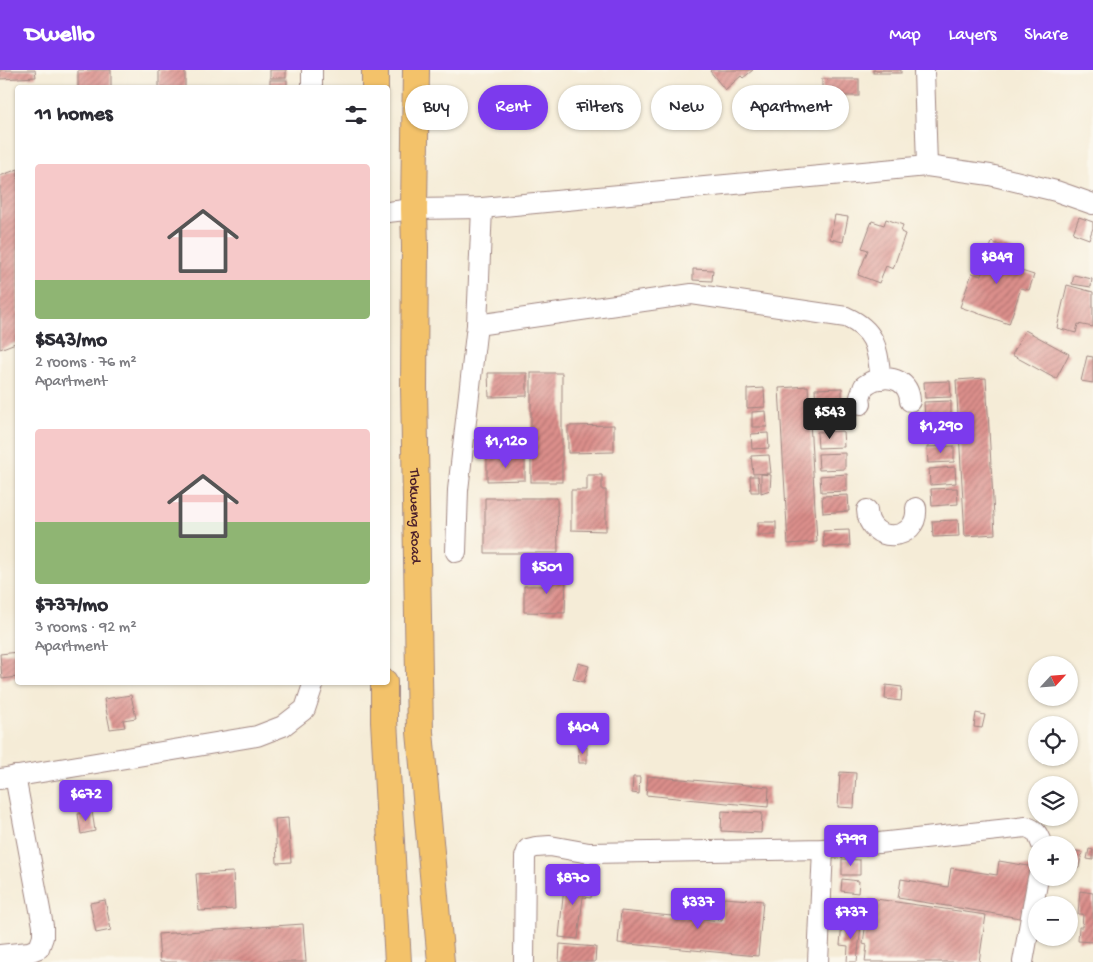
<!DOCTYPE html>
<html lang="en">
<head>
<meta charset="utf-8">
<style>
	:root { --surface:#fff; --page:#f2f2f3; --text:#2b2b33; --muted:#7c7c81; --accent:#7c3aed }
	body { margin:0; font-family:"Gochi Hand",sans-serif; background:var(--page); color:var(--text); height:100vh; display:flex; flex-direction:column; font-size:19px; white-space:nowrap }
	* { box-sizing:border-box; margin:0 }
	p { font-size:16px; color:var(--muted) }
	.icon { flex:none; width:28px; height:28px; fill:none; stroke:currentColor; stroke-width:2; stroke-linecap:round; stroke-linejoin:round }
	.map { position:relative; flex:1; overflow:hidden }
	.details { position:absolute; left:15px; top:15px; width:375px; height:600px; display:flex; flex-direction:column; background:var(--surface); border-radius:5px; box-shadow:0 1px 4px #0004 }
	.details>* { flex:none }
	.banner { position:absolute; left:405px; top:15px; width:475px; height:45px; display:flex; gap:10px }
	.needle { width:32px; rotate:64deg }
	.fabs { position:absolute; left:1028px; top:586px; display:grid; gap:10px }
	.fabs a { display:grid; place-items:center; width:50px; height:50px; border-radius:50%; background:var(--surface); box-shadow:0 1px 4px #0004; font-size:25px }
	.price { position:absolute; translate:-50% -42px; padding:0 11px; border-radius:5px; background:var(--accent); color:#fff; font-size:16px; line-height:32px; filter:drop-shadow(0 1px 2px #0008) }
	.price::after { content:''; position:absolute; left:50%; top:30px; width:15px; height:11px; margin-left:-8px; background:inherit; clip-path:polygon(0 0,100% 0,50% 100%) }
	.price.active { background:#222; color:#fff }
	ul { padding:0; list-style:none }
	li { display:grid; align-content:center; gap:10px; height:265px; padding:0 20px }
	li span { display:grid; place-items:center; height:155px; border-radius:5px; color:#555 }
	li>.icon { margin-inline-start:auto }
	span .icon { width:90px; height:90px; fill:#fffc; stroke-width:1 }
	li b { font-size:21px }
	h2 { display:flex; justify-content:space-between; align-items:center; height:60px; padding:0 20px; font-size:21px }
	.pill { padding:0 18px; border-radius:22px; background:var(--surface); box-shadow:0 1px 4px #0004; font-size:18px; line-height:45px }
	.pill.active { background:var(--accent); color:#fff }
	header { display:flex; align-items:center; gap:30px; box-sizing:border-box; height:70px; padding:0 25px; background:var(--accent); color:#fff }
	header strong { font-size:24px }
	nav { display:flex; gap:28px; margin-inline-start:auto; font-size:18px }
	.map>svg:first-child { display:block }
	.building { fill:url(#building-hatch) }
	.lines { fill:none; stroke-linecap:round; stroke-linejoin:round }
	.minor-casing { stroke:#a08681; stroke-width:22 }
	.major-casing { stroke:#a08681; stroke-width:28 }
	.minor { stroke:#fff; stroke-width:20 }
	.major { stroke:#f3c26a; stroke-width:26 }
	.labels { text-anchor:middle; stroke-width:4; stroke-linejoin:round; paint-order:stroke }
	.street-label { font-size:15px; fill:#4a1f2b; stroke:#fbf7ec }
</style>
</head>
<body>
<header>
<strong>Dwello</strong>
<nav><a>Map</a><a>Layers</a><a>Share</a></nav>
</header>
<div class="map">
<svg width="1093" height="892" viewBox="0 0 1093 892">
	<defs>
		<pattern id="building-hatch" width="6" height="6" patternUnits="userSpaceOnUse" patternTransform="scale(1.25)"><rect width="6" height="6" fill="#db8f8b"/><path d="M-1 1l2-2M0 6l6-6M5 7l2-2" fill="none" stroke="#b47472"/></pattern>
	</defs>
	<rect width="100%" height="100%" fill="#fbf7ec"/>
	<filter id="ink" filterUnits="userSpaceOnUse"><feTurbulence type="fractalNoise" baseFrequency=".02" numOctaves="2"/><feDisplacementMap in="SourceGraphic" scale="10" xChannelSelector="R" yChannelSelector="G"/><feConvolveMatrix kernelMatrix="1 2 1 2 8 2 1 2 1" color-interpolation-filters="sRGB"/></filter>
	<filter id="wash" filterUnits="userSpaceOnUse"><feTurbulence type="fractalNoise" baseFrequency=".0096" numOctaves="4" result="noise"/><feDisplacementMap in="SourceGraphic" scale="20" xChannelSelector="R" yChannelSelector="G"/><feGaussianBlur stdDeviation="1.12" result="paint"/><feColorMatrix in="noise" values="0 0 0 0 0 0 0 0 0 0 0 0 0 0 0 0 0 1.4 0 .05"/><feComposite in="paint" operator="in"/></filter>
	<g filter="url(#wash)">
		<rect width="100%" height="100%" fill="#f5ecd7"/>
		<g id="blocks">
			<g class="building">
				<polygon points="0,0 35,0 36,7 0,9"/>
				<rect x="78" y="0" width="33" height="18"/>
				<rect x="159" y="0" width="26" height="18"/>
				<rect x="270" y="0" width="16" height="8"/>
				<polygon points="711,0 753,0 743,8 741,6 725,20 710,1"/>
				<rect x="873" y="0" width="28" height="3"/>
				<rect x="822" y="9" width="37" height="17"/>
				<rect x="270" y="10" width="17" height="8"/>
				<polygon points="18,99 18,272 0,279 0,106"/>
				<polygon points="835,145 848,147 843,172 830,169"/>
				<polygon points="1079,147 1093,152 1093,158 1089,169 1073,163"/>
				<polygon points="886,149 903,155 901,162 905,164 893,199 886,196 879,213 858,205 868,180 862,178 872,151 884,155"/>
				<polygon points="992,172 1016,181 1014,187 1022,190 1018,200 1034,205 1029,220 1021,218 1009,254 960,237 972,203 981,206"/>
				<polygon points="693,199 713,200 712,211 693,210"/>
				<polygon points="1074,205 1092,209 1091,217 1072,214"/>
				<polygon points="1067,215 1093,222 1093,257 1078,254 1076,263 1057,258"/>
				<polygon points="1025,260 1069,284 1056,309 1012,285"/>
				<polygon points="1087,286 1093,287 1093,313 1081,311"/>
				<polygon points="488,303 527,303 527,326 489,327"/>
				<rect x="531" y="303" width="31" height="109"/>
				<polygon points="986,308 995,464 965,466 956,310"/>
				<polygon points="950,311 951,327 925,328 924,312"/>
				<polygon points="808,316 817,472 788,474 779,318"/>
				<polygon points="764,318 765,337 747,338 747,319"/>
				<polygon points="842,318 842,334 816,335 815,319"/>
				<polygon points="951,331 951,347 925,349 924,332"/>
				<polygon points="842,338 843,355 816,356 816,340"/>
				<polygon points="766,341 767,357 752,357 752,342"/>
				<polygon points="952,353 953,370 927,371 926,355"/>
				<polygon points="614,355 614,382 568,383 568,356"/>
				<polygon points="843,361 844,377 818,378 817,362"/>
				<polygon points="768,363 769,378 752,379 751,364"/>
				<polygon points="954,376 954,392 928,393 927,377"/>
				<polygon points="845,383 845,399 819,400 818,384"/>
				<polygon points="769,385 771,403 753,404 751,386"/>
				<polygon points="487,387 525,387 525,410 487,411"/>
				<polygon points="955,397 956,413 930,415 929,399"/>
				<polygon points="761,404 771,405 770,420 761,423"/>
				<polygon points="847,404 847,421 821,422 820,406"/>
				<polygon points="587,405 602,405 602,420 606,420 606,461 571,460 571,420 587,420"/>
				<polygon points="750,406 758,406 759,422 751,422"/>
				<polygon points="957,418 958,434 932,436 931,419"/>
				<polygon points="848,425 849,441 823,443 822,426"/>
				<polygon points="485,428 557,428 558,483 485,483"/>
				<polygon points="958,450 959,466 933,467 932,451"/>
				<rect x="758" y="452" width="18" height="13"/>
				<polygon points="849,460 850,476 824,477 823,461"/>
				<polygon points="549,500 566,500 565,543 524,542 524,516 549,516"/>
				<polygon points="18,582 18,607 2,609 0,584"/>
				<polygon points="578,593 589,596 584,612 573,609"/>
				<polygon points="886,615 902,617 901,631 885,629"/>
				<polygon points="131,625 136,648 123,650 125,657 110,659 104,629"/>
				<polygon points="976,643 985,645 982,658 974,657"/>
				<polygon points="578,677 587,677 587,693 579,693"/>
				<polygon points="840,702 856,703 854,738 838,737"/>
				<polygon points="648,706 769,717 768,737 646,725"/>
				<polygon points="633,707 640,707 639,724 632,723"/>
				<polygon points="92,741 95,761 81,764 78,744"/>
				<polygon points="722,741 762,743 761,763 721,761"/>
				<polygon points="288,748 291,792 277,793 275,749"/>
				<polygon points="1089,779 1093,780 1093,790 1087,789"/>
				<polygon points="1076,781 1082,782 1079,798 1072,797"/>
				<polygon points="842,789 860,790 860,805 842,805"/>
				<polygon points="999,791 1034,797 1026,849 898,828 901,809 948,817 951,798 997,805"/>
				<polygon points="233,802 235,839 199,841 196,804"/>
				<polygon points="565,807 593,811 591,828 583,827 578,869 559,867"/>
				<polygon points="842,809 859,811 858,823 841,821"/>
				<polygon points="1080,821 1093,823 1093,872 1078,871 1079,857 1082,857 1083,844 1078,844"/>
				<polygon points="724,828 763,831 758,886 618,873 621,841 722,851"/>
				<polygon points="854,828 865,829 863,852 851,851"/>
				<polygon points="869,828 986,845 979,892 865,892 867,875 863,874"/>
				<polygon points="105,830 111,860 96,863 90,833"/>
				<polygon points="842,853 861,855 857,892 847,892 848,876 840,875"/>
				<polygon points="303,854 306,892 160,892 158,864"/>
				<polygon points="560,874 596,877 595,892 559,892"/>
			</g>
		</g>
	</g>
	<g filter="url(#ink)">
		<use href="#blocks" fill-opacity="0" stroke="#a08681" stroke-width="1"/>
		<g class="lines">
			<g class="minor-casing">
				<g id="minor">
					<polyline points="312,0 312,18"/>
					<polyline points="924,0 927,96"/>
					<polyline points="388,142 414,139 482,138 927,96 990,105 1056,121 1093,134"/>
					<path d="M477 255 692 224 846 247C877 261 877 279 881 309"/>
					<path d="M861 334 860 327 864 316C867 314 871 311 875 310 892 305 909 311 910 331"/>
					<path d="M867 440C868 475 919 473 916 438"/>
					<polyline points="456,482 458,420 477,255 482,138"/>
					<polyline points="0,709 257,666 283,656 305,639 314,612"/>
					<polyline points="0,885 29,882 39,878 43,867 43,856 15,706"/>
					<path d="M524 892 525 787 528 779 536 777 550 776 589 783 823 779 1026 757C1037 760 1038 765 1042 775"/>
					<polyline points="818,892 823,779"/>
					<polyline points="1023,892 1038,808"/>
				</g>
			</g>
			<g class="major-casing">
				<g id="major">
					<path id="s1" d="M416 0 414 139 415 177 414 317 420 662 441 892"/>
					<polyline points="375,18 375,0"/>
					<polyline points="384,612 384,651 398,892"/>
				</g>
			</g>
			<use href="#minor" class="minor"/>
			<use href="#major" class="major"/>
		</g>
	</g>
	<g class="labels">
		<g class="street-label">
			<text dy="5" stroke="none"><textPath href="#s1" startOffset="446">Tlokweng Road</textPath></text>
		</g>
	</g>
</svg>
<div class="fabs">
<a><svg class="needle" viewBox="-14 -14 28 28"><path d="M0-13l5 13h-10z" fill="#e53935"/><path d="M0 13l5-13h-10z" fill="#7c7c81"/></svg></a>
<a><svg class="icon" aria-label="locate" viewBox="0 0 24 24"><circle cx="12" cy="12" r="6"/><path d="M12 2v4M12 18v4M2 12h4M18 12h4"/></svg></a>
<a><svg class="icon" aria-label="layers" viewBox="0 0 24 24"><path d="M12 4l9 5-9 5-9-5zM3 14l9 5 9-5"/></svg></a>
<a>+</a>
<a>−</a>
</div>
<b class="price" style="left:997px;top:215px">$849</b>
<b class="price active" style="left:830px;top:370px">$543</b>
<b class="price" style="left:941px;top:384px">$1,290</b>
<b class="price" style="left:506px;top:399px">$1,120</b>
<b class="price" style="left:547px;top:525px">$501</b>
<b class="price" style="left:583px;top:685px">$404</b>
<b class="price" style="left:86px;top:752px">$672</b>
<b class="price" style="left:851px;top:797px">$799</b>
<b class="price" style="left:573px;top:836px">$870</b>
<b class="price" style="left:698px;top:860px">$337</b>
<b class="price" style="left:851px;top:870px">$737</b>
<div class="banner">
<a class="pill">Buy</a>
<a class="pill active">Rent</a>
<a class="pill">Filters</a>
<a class="pill">New</a>
<a class="pill">Apartment</a>
</div>
<section class="details">
<h2>11 homes<svg class="icon" aria-label="filters" viewBox="0 0 24 24"><path d="M4 7h16M4 17h16"/><circle cx="9" cy="7" r="2"/><circle cx="15" cy="17" r="2"/></svg></h2>
<ul>
<li><span style="background:linear-gradient(#f6c9c9 75%,#8fb573 0)"><svg class="icon" aria-label="home" viewBox="0 0 24 24"><path d="M3 11l9-7 9 7M6 9v11h12V9"/></svg></span><div><b>$543/mo</b><p>2 rooms · 76 m²</p><p>Apartment</p></div></li>
<li><span style="background:linear-gradient(#f6c9c9 60%,#8fb573 0)"><svg class="icon" aria-label="home" viewBox="0 0 24 24"><path d="M3 11l9-7 9 7M6 9v11h12V9"/></svg></span><div><b>$737/mo</b><p>3 rooms · 92 m²</p><p>Apartment</p></div></li>
</ul>
</section>
</div>
</body>
</html>
